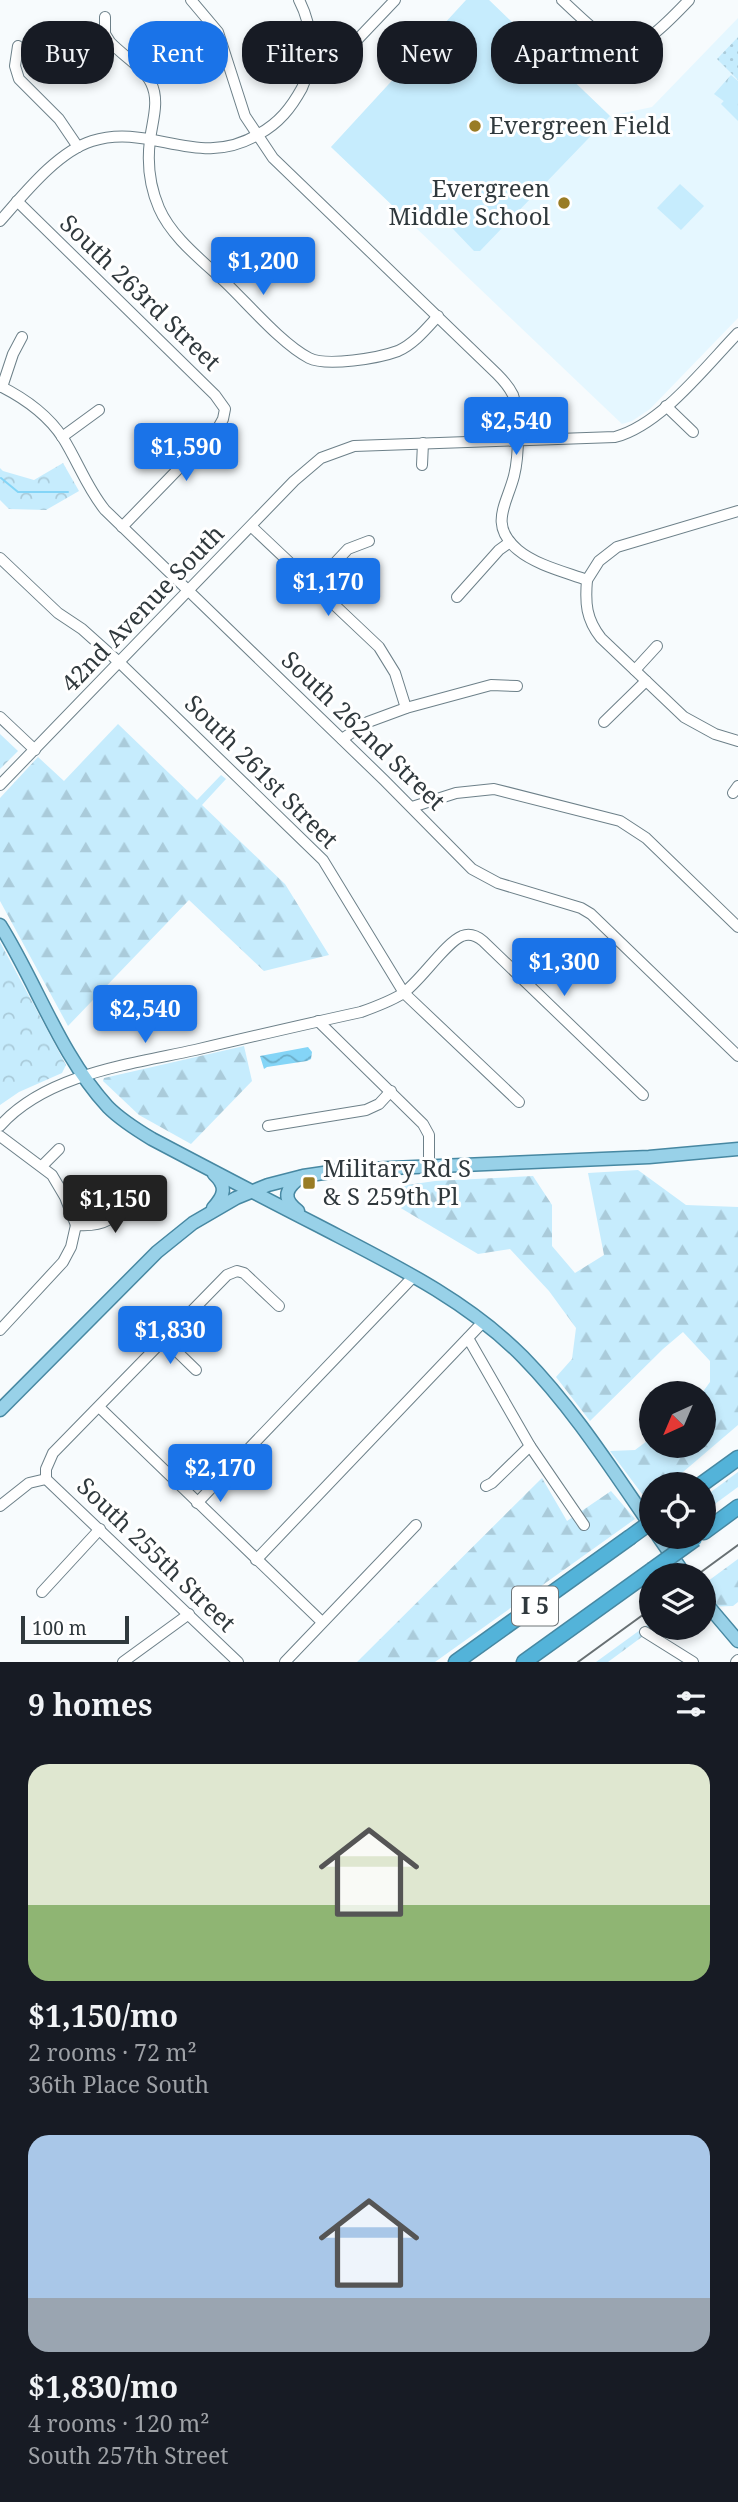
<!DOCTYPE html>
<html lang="en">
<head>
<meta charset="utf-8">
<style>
	:root { --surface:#171b24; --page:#242831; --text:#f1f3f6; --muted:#9ea1a6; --accent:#1a73e8 }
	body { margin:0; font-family:"Noto Serif",serif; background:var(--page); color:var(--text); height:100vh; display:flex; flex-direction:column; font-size:26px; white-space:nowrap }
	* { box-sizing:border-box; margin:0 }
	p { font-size:23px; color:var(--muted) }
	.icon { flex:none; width:38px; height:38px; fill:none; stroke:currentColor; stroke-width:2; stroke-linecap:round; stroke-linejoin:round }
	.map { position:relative; height:1662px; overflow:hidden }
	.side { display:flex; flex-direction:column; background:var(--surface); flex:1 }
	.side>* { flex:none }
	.banner { position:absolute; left:21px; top:21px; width:696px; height:63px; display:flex; gap:14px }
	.needle { width:46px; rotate:224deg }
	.tools { position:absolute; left:639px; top:1381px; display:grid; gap:14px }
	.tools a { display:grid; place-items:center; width:77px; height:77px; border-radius:50%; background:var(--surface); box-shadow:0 4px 10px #0003; font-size:35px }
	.scale { position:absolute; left:21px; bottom:18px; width:108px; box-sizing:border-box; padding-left:7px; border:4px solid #30393d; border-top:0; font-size:19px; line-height:24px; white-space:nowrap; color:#30393d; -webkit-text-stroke:5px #fff; paint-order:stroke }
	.price { position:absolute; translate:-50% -60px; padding:0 16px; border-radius:7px; background:var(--accent); color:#fff; font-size:23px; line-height:46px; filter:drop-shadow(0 2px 4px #0008) }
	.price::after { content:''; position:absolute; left:50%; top:42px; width:21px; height:16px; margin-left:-10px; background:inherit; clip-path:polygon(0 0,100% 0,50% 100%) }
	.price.current { background:#222; color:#fff }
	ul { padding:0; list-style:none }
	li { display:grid; align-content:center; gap:14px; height:371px; padding:0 28px }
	li span { display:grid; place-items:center; height:217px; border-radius:21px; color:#555 }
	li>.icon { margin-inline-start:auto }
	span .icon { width:126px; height:126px; fill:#fffc; stroke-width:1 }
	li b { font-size:30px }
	h2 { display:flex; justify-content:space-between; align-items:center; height:84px; padding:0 28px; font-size:30px }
	.tag { padding:0 24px; border-radius:28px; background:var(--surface); box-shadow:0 4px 10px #0003; font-size:24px; line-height:63px }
	.tag.current { background:var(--accent); color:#fff }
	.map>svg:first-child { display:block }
	.built { fill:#e5f7ff }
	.grass { fill:url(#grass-tufts) }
	.forest { fill:url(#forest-firs) }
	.park { fill:url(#park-crowns) }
	.garden { fill:url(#garden-dots) }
	.pitch { fill:#c6ecfd }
	.water { fill:url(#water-waves) }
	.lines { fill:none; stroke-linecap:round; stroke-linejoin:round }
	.stream { stroke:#84d5f7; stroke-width:2 }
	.minor-casing { stroke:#6d8089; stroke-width:12 }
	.major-casing { stroke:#4788a2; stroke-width:15 }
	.highway-casing { stroke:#4788a2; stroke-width:17 }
	.minor { stroke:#fff; stroke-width:10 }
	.major { stroke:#98d1e8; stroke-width:12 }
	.highway { stroke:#53b3d9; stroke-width:14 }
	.tram { stroke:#687073; stroke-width:2 }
	.highway-bridge-casing { stroke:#4788a2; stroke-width:17; stroke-linecap:butt }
	.highway-bridge { stroke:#53b3d9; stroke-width:14 }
	.poi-dot { fill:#997c25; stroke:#fff; stroke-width:2.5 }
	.labels { text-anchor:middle; stroke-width:6; stroke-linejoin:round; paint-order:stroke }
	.shield { fill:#fff; stroke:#6e7477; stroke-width:2 }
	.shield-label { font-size:23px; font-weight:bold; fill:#30393d }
	.poi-label { font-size:24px; fill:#30393d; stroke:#fff; text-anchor:start }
	.street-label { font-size:24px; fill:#30393d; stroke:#fff }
</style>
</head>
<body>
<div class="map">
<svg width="738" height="1662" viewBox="0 0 738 1662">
	<defs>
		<pattern id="grass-tufts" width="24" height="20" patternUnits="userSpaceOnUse" patternTransform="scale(1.75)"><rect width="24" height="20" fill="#c6ecfd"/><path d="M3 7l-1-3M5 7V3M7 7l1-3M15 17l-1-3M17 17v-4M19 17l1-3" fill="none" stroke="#aacbda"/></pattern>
		<pattern id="forest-firs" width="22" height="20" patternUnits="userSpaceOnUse" patternTransform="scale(1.75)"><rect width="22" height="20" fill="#c6ecfd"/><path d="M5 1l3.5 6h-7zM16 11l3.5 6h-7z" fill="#aacbda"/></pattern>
		<pattern id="park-crowns" width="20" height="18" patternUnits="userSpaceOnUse" patternTransform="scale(1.75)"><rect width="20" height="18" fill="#c6ecfd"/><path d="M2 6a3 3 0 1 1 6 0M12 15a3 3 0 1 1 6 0" fill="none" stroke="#aacbda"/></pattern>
		<pattern id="garden-dots" width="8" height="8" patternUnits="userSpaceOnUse" patternTransform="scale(1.75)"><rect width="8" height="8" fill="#c6ecfd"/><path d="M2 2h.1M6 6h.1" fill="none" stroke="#aacbda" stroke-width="1.8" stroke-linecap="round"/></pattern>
		<pattern id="water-waves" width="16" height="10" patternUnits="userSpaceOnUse" patternTransform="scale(1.75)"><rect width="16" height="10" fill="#84d5f7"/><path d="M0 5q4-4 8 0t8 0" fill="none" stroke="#6caec9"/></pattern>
	</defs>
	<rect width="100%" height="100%" fill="#f7fbfd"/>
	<polygon class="built" points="467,0 489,0 610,116 652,107 738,18 738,318 650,409 632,421 622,424 331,147"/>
	<g class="grass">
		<polygon points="731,75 738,81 738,89 725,102 714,94"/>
		<polygon points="738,1472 738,1487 704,1512 704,1497"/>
	</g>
	<g class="forest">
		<polygon points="118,724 197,800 221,775 226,779 202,805 285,884 329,955 264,971 189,900 68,1026 0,901 0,798 38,757 64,781"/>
		<polygon points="244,1046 252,1081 191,1144 139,1115 103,1081 104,1078"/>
		<polygon points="638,1170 686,1205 738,1207 738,1425 669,1484 651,1484 651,1500 648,1502 610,1451 635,1450 651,1438 651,1446 704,1446 702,1393 710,1382 710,1361 683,1332 663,1349 590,1421 556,1377 572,1359 576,1328 549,1291 510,1249 478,1254 399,1207 386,1188 435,1181 533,1176 552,1205 552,1246 575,1273 604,1255 588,1173"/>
		<polygon points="542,1478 567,1521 611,1491 635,1519 435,1662 357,1662"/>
		<polygon points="738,1559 738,1602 733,1606 704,1607 704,1584"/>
		<polygon points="651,1622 651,1628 654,1628 608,1662 596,1662"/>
	</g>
	<g class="park">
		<polygon points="738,86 738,121 721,104"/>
		<polygon points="63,463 79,491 46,510 9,509 0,500 0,468 3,471 34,480"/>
		<polygon points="0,734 18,751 0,769"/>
		<polygon points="0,942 66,1065 62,1073 19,1092 0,1105"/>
	</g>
	<polygon class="garden" points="738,37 738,80 717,59"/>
	<g class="pitch">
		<polygon points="466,0 489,0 610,116 480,251 474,251 434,209 414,226 331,147"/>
		<polygon points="680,184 704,206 681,230 657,208"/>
	</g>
	<polygon class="water" points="308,1047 312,1052 311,1059 307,1061 267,1067 264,1069 260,1056"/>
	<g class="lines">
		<polyline class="stream" points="1,478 18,492 68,492"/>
		<g class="minor-casing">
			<g id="minor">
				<path d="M191 0 218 32 245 116 273 158 497 374C503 380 509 387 513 395 520 414 519 456 514 476 507 504 488 525 518 550 536 565 565 572 587 580 585 603 586 619 601 638L684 717 715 734 738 741"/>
				<path d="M562 0C623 58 629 63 689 0"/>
				<path d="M105 17V34L110 42C122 55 143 67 151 83 160 101 152 122 150 140 147 163 150 187 159 208 172 238 203 261 226 283 249 305 282 344 309 358 327 367 379 358 398 351 414 344 426 329 438 316"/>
				<polyline points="18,46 15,66 19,79 59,119 78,147"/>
				<polyline points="310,66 327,67 336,62 395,0"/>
				<polyline points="17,201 215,395 225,409 223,419 218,428 122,527"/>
				<path d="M0 221C24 194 57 152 92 141 151 122 198 171 259 134 279 123 291 108 302 88 315 60 313 27 299 0"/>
				<path d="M0 386C24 398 48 415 63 438 78 462 87 488 105 510L384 780 472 869 498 883 581 908 591 914 738 1056"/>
				<polyline points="2,387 13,354 22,337"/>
				<polyline points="666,406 693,432"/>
				<polyline points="62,437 99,410"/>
				<polyline points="422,465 423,443"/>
				<polyline points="252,527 379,647 395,673 406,708"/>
				<polyline points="0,558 58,613 82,629 120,663 323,860 404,993 519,1102"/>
				<polyline points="587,580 599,561 617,547 738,511"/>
				<polyline points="315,584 348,549 369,541"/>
				<polyline points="457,597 499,550 510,542"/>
				<polyline points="635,670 657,646"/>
				<polyline points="0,717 35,750"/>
				<polyline points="604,722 646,681"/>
				<polyline points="342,739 368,722 406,708 491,685 517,686"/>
				<path d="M0 785 294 481 321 458 354 446 615 437C661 425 705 367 738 333"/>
				<polyline points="733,793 738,786"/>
				<polyline points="412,807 456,793 494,789 620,821 646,838 738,927"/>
				<polyline points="318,1021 423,1124 429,1135 429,1165"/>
				<path d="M0 1126C46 1074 131 1064 195 1050 250 1037 306 1024 361 1012 375 1007 389 1002 402 994 420 982 445 943 462 936 470 933 477 936 483 941L643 1095"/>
				<polyline points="268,1126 366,1110 379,1104 391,1091"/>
				<polyline points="0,1136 52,1175 65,1197 76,1225"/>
				<polyline points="42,1166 59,1149"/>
				<path d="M76 1225C104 1227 115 1220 130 1195"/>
				<polyline points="0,1330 63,1262 71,1247 76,1225"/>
				<polyline points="468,1338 530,1446 584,1525"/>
				<polyline points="165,1340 196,1370"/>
				<polyline points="99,1407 322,1622"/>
				<polyline points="46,1479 46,1469 53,1453 227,1275 237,1271 244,1273 279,1306"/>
				<polyline points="46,1479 238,1662"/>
				<polyline points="486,1486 492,1483 530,1446"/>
				<polyline points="197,1503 413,1277"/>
				<polyline points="0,1506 29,1483 46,1479"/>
				<polyline points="256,1560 483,1322"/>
				<polyline points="42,1592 100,1529"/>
				<polyline points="645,1632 693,1662"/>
				<polyline points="123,1662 189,1614"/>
				<polyline points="285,1662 416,1525"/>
				<polyline points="736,1662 738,1660"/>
			</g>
		</g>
		<g class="major-casing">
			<g id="major">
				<path d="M0 925C37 984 60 1055 108 1107 121 1120 137 1130 152 1139 207 1168 262 1197 317 1225 388 1262 466 1299 523 1357 572 1407 611 1468 651 1526"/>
				<path d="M213 1208C225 1195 227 1186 214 1174"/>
				<path d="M298 1211C281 1198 286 1188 301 1177"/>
				<polyline points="0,1410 157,1252 193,1223 236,1198 268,1185 303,1176 344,1170 649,1157 738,1149"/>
				<polyline points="658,1536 685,1575"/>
				<polyline points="704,1601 738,1641"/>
			</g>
		</g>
		<g class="highway-casing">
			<g id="highway">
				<polyline points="702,1484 738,1458"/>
				<polyline points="704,1532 738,1507"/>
				<polyline points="456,1662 629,1538"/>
				<polyline points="524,1662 652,1570"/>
			</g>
		</g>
		<use href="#minor" class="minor"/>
		<use href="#major" class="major"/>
		<use href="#highway" class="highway"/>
		<g class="tram">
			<polyline points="697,1575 738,1545"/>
			<polyline points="578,1662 651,1609"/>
		</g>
		<g class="highway-bridge-casing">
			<g id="highway-bridge">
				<polyline points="629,1538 651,1522"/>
				<polyline points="652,1570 695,1539"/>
			</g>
		</g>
		<use href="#highway-bridge" class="highway-bridge"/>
	</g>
	<g class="poi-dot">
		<circle cx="475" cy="126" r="7"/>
		<circle cx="564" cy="203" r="7"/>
		<rect x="302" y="1176" width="14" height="14" rx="3.5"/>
	</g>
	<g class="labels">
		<rect class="shield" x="512" y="1586.5" width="46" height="39" rx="5"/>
		<g class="shield-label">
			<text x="535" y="1614">I 5</text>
		</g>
		<g class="poi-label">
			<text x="489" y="134">Evergreen Field</text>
			<text x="550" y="197" text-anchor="end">Evergreen<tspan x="550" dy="28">Middle School</tspan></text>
			<text x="323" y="1177">Military Rd S<tspan x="323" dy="28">&amp; S 259th Pl</tspan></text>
		</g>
		<g class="street-label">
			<text transform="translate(140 293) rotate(44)" y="8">South 263rd Street</text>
			<text transform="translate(143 609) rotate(-46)" y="8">42nd Avenue South</text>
			<text transform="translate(363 731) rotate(44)" y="8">South 262nd Street</text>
			<text transform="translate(261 772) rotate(45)" y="8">South 261st Street</text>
			<text transform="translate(156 1555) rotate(44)" y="8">South 255th Street</text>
		</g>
	</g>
</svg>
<div class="tools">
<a><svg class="needle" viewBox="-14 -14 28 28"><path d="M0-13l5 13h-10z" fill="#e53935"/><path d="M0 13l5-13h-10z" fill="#9ea1a6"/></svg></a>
<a><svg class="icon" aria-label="locate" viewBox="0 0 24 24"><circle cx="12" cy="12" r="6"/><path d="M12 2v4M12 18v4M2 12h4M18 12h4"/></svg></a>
<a><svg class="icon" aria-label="layers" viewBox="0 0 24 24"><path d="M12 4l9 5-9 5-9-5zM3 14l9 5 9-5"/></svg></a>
</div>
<div class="scale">100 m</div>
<b class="price" style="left:263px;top:297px">$1,200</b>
<b class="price" style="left:516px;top:457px">$2,540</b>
<b class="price" style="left:186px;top:483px">$1,590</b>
<b class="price" style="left:328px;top:618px">$1,170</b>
<b class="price" style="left:564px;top:998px">$1,300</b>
<b class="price" style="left:145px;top:1045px">$2,540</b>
<b class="price current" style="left:115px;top:1235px">$1,150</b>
<b class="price" style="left:170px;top:1366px">$1,830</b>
<b class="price" style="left:220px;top:1504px">$2,170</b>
<div class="banner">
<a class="tag">Buy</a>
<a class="tag current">Rent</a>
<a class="tag">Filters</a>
<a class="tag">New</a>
<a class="tag">Apartment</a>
</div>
</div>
<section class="side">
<h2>9 homes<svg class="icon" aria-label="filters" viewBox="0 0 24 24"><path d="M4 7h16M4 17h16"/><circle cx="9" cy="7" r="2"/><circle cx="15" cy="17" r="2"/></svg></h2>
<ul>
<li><span style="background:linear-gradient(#dfe7d0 65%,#8fb573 0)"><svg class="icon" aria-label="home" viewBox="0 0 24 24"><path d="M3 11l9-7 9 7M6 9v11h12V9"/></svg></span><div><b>$1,150/mo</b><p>2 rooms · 72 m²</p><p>36th Place South</p></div></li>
<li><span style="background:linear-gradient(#a9c7e8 75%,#9aa5b1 0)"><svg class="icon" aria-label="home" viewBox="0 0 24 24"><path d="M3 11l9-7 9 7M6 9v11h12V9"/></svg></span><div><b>$1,830/mo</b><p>4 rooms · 120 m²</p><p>South 257th Street</p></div></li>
</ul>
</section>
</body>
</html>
